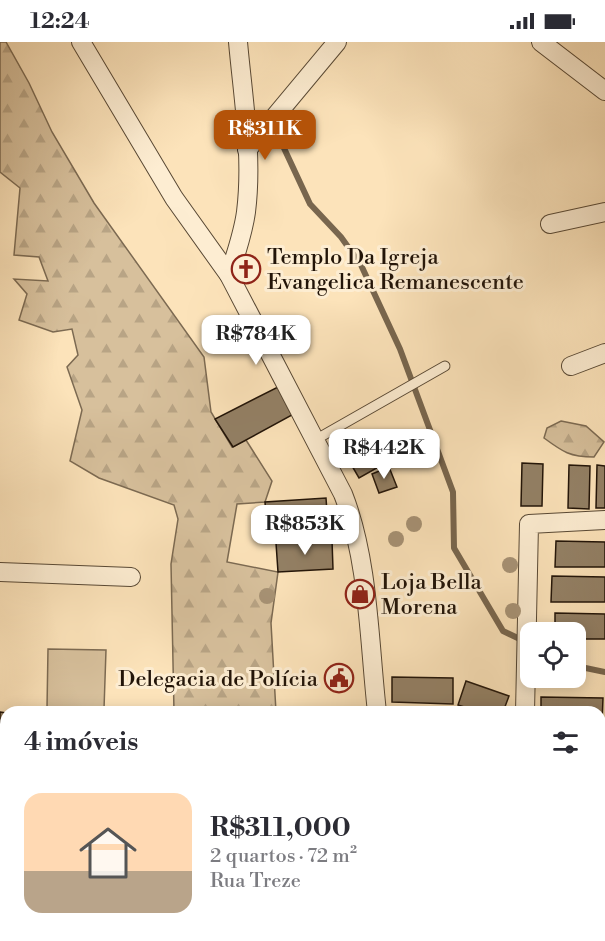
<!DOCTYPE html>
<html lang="pt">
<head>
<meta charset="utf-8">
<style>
	:root { --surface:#fff; --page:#f7f7f7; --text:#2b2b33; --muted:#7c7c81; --line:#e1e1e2; --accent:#b45309 }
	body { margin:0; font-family:"Libre Bodoni",serif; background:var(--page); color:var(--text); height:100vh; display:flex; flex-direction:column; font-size:22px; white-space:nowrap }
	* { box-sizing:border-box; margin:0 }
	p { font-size:20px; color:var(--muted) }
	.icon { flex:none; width:33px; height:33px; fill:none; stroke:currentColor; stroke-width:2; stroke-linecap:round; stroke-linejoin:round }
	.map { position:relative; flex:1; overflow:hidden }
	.sheet { position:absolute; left:0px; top:664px; width:606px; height:236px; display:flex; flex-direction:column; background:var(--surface); border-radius:18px 18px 0 0; box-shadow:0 3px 15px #0003 }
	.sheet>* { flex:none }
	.buttons { position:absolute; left:520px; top:580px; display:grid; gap:12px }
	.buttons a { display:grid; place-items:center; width:66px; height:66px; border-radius:12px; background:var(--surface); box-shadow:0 3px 15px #0003; font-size:30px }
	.price { position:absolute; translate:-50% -51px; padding:0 14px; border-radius:12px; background:#fff; color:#222; font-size:20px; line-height:39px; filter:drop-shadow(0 2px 3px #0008) }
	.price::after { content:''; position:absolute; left:50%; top:36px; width:18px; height:14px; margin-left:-9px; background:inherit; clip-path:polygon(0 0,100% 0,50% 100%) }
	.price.active { background:var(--accent); color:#fff }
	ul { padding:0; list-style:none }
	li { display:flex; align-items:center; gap:18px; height:150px; padding:0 24px }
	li+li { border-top:2px solid var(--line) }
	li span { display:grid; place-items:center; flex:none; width:168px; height:120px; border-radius:18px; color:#555 }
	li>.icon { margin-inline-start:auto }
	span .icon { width:72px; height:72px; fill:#fffc; stroke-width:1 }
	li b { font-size:26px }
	h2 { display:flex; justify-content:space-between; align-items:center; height:72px; padding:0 24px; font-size:26px }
	.status { display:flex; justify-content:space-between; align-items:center; height:42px; padding:0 30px; background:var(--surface); direction:ltr }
	.status svg { height:16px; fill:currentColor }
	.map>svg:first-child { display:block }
	.grass { fill:#d7c09c; stroke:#7c6a52; stroke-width:1.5 }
	.forest { fill:url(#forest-firs); stroke:#7c6a52; stroke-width:1.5 }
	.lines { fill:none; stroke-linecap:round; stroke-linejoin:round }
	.stream { stroke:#78664e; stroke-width:6 }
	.building { fill:#938065; stroke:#221408; stroke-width:1.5 }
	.service-casing { stroke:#584834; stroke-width:11 }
	.minor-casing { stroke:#584834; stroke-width:20 }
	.service { stroke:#fdedd2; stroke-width:9 }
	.minor { stroke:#fdedd2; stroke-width:18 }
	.tree { fill:#a79275 }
	.labels { text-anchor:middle; stroke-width:6; stroke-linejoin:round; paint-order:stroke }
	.poi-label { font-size:22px; fill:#221408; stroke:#fdedd2; text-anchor:start }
</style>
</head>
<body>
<div class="status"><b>12:24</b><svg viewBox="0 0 49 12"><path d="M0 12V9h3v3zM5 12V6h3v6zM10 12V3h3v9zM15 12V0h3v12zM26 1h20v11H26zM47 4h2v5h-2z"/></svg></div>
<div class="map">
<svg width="605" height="899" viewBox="0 0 605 899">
	<defs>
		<pattern id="forest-firs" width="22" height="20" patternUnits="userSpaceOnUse" patternTransform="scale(1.5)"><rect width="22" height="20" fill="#d7c09c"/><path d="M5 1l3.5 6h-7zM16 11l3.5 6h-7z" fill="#b8a485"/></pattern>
	</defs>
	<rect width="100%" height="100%" fill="#fce3ba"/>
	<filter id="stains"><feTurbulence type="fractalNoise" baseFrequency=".00333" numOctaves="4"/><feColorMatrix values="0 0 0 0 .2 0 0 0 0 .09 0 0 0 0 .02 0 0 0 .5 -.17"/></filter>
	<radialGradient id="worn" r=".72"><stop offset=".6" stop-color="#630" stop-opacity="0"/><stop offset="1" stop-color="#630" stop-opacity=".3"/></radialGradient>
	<polygon class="grass" points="48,607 106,608 104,667 47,666"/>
	<g class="forest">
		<polygon points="0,0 6,0 29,41 52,90 94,161 204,315 211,370 232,405 246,398 272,439 265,460 237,462 227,520 278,530 271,581 276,670 174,670 171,522 178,477 174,463 99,436 70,419 82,368 67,325 78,313 72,287 53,290 19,278 27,252 14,237 48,239 39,215 14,213 20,146 0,130"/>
		<path d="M561 379 586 384 604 400 594 415C570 415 563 410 544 396L547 386Z"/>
		<polygon points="146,894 245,894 242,899 145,899"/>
	</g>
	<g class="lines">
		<g class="stream">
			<polyline points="276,89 310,162 341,195 361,223 400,307 453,450 454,506 503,589 524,599"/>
			<polyline points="576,624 605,630"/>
		</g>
	</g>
	<g class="building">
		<polygon points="278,345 292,373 233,405 215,377"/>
		<polygon points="394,391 405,410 359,436 348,417"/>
		<polygon points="522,421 543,422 542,464 521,464"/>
		<polygon points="569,423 590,424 589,467 568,466"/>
		<polygon points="597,423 605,424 605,466 596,466"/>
		<polygon points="389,425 397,445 379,451 372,432"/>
		<polygon points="326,456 328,484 267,489 265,460"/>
		<polygon points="332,498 333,527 278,530 276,501"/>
		<polygon points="556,499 605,500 605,525 555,525"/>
		<polygon points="552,534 605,535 605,560 551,560"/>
		<polygon points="555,571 605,572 605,597 576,597 576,591 555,591"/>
		<polygon points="392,635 453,636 453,662 392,660"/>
		<polygon points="466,639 509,654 503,670 480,670 458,663"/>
		<polygon points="541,655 603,656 602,681 600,681 600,670 541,670"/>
		<polygon points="0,670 6,671 6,706 0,705"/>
		<rect x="0" y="806" width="6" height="33"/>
	</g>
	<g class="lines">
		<g class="service-casing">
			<polyline id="service" points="315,398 445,324"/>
		</g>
		<g class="minor-casing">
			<g id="minor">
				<path d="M81 0 174 156 229 233 343 452C369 518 369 600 377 670"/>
				<polyline points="541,0 605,49"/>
				<polyline points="247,108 337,0"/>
				<polyline points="550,182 605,170"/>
				<path d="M229 233C236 212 243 192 246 170 253 114 243 56 238 0"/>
				<polyline points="571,324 605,311"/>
				<polyline points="0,530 131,535"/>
				<polyline points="525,670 529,482 605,478"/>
				<polyline points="0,895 38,899"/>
				<polyline points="333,899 335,894"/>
				<polyline points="489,899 492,894"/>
			</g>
		</g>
		<use href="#service" class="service"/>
		<use href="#minor" class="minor"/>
	</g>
	<g class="tree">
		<circle cx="414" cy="482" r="8"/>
		<circle cx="396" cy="497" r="8"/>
		<circle cx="510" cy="523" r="8"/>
		<circle cx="267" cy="554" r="8"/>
		<circle cx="513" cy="569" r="8"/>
	</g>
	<defs>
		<g id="church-ring" transform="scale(1.5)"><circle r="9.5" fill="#fdedd2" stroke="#8f2418" stroke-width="1.5"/><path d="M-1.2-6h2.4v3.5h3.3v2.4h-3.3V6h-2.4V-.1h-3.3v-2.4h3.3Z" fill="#8f2418"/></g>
		<g id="shop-ring" transform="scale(1.5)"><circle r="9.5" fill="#fdedd2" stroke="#8f2418" stroke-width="1.5"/><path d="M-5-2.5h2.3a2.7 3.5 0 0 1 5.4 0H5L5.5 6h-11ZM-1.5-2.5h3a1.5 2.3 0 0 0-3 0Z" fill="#8f2418"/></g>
		<g id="civic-ring" transform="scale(1.5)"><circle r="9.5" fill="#fdedd2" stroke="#8f2418" stroke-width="1.5"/><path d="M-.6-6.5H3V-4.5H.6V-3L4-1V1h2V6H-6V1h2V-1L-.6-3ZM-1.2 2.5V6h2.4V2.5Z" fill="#8f2418"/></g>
	</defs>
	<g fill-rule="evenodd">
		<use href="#church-ring" x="246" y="227"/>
		<use href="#shop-ring" x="360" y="552"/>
		<use href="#civic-ring" x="339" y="636"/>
	</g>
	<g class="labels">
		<g class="poi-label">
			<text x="267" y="222">Templo Da Igreja<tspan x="267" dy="25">Evangelica Remanescente</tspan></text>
			<text x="381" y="547">Loja Bella<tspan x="381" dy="25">Morena</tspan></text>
			<text x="318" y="644" text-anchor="end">Delegacia de Polícia</text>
		</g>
	</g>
	<rect width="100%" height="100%" filter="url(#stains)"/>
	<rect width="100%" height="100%" fill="url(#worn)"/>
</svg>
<div class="buttons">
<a><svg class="icon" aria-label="locate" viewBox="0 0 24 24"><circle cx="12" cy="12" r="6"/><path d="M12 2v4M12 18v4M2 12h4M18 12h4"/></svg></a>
</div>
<b class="price active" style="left:265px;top:119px">R$311K</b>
<b class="price" style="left:256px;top:324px">R$784K</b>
<b class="price" style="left:384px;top:438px">R$442K</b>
<b class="price" style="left:305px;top:514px">R$853K</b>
<section class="sheet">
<h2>4 imóveis<svg class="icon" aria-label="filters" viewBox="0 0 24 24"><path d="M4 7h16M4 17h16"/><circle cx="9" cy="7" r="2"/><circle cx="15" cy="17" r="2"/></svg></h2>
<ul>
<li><span style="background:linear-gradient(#ffd9b3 65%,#b9a48a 0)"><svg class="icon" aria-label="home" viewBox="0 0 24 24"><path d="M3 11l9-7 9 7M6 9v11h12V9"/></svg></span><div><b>R$311,000</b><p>2 quartos · 72 m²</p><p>Rua Treze</p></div></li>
</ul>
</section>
</div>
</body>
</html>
